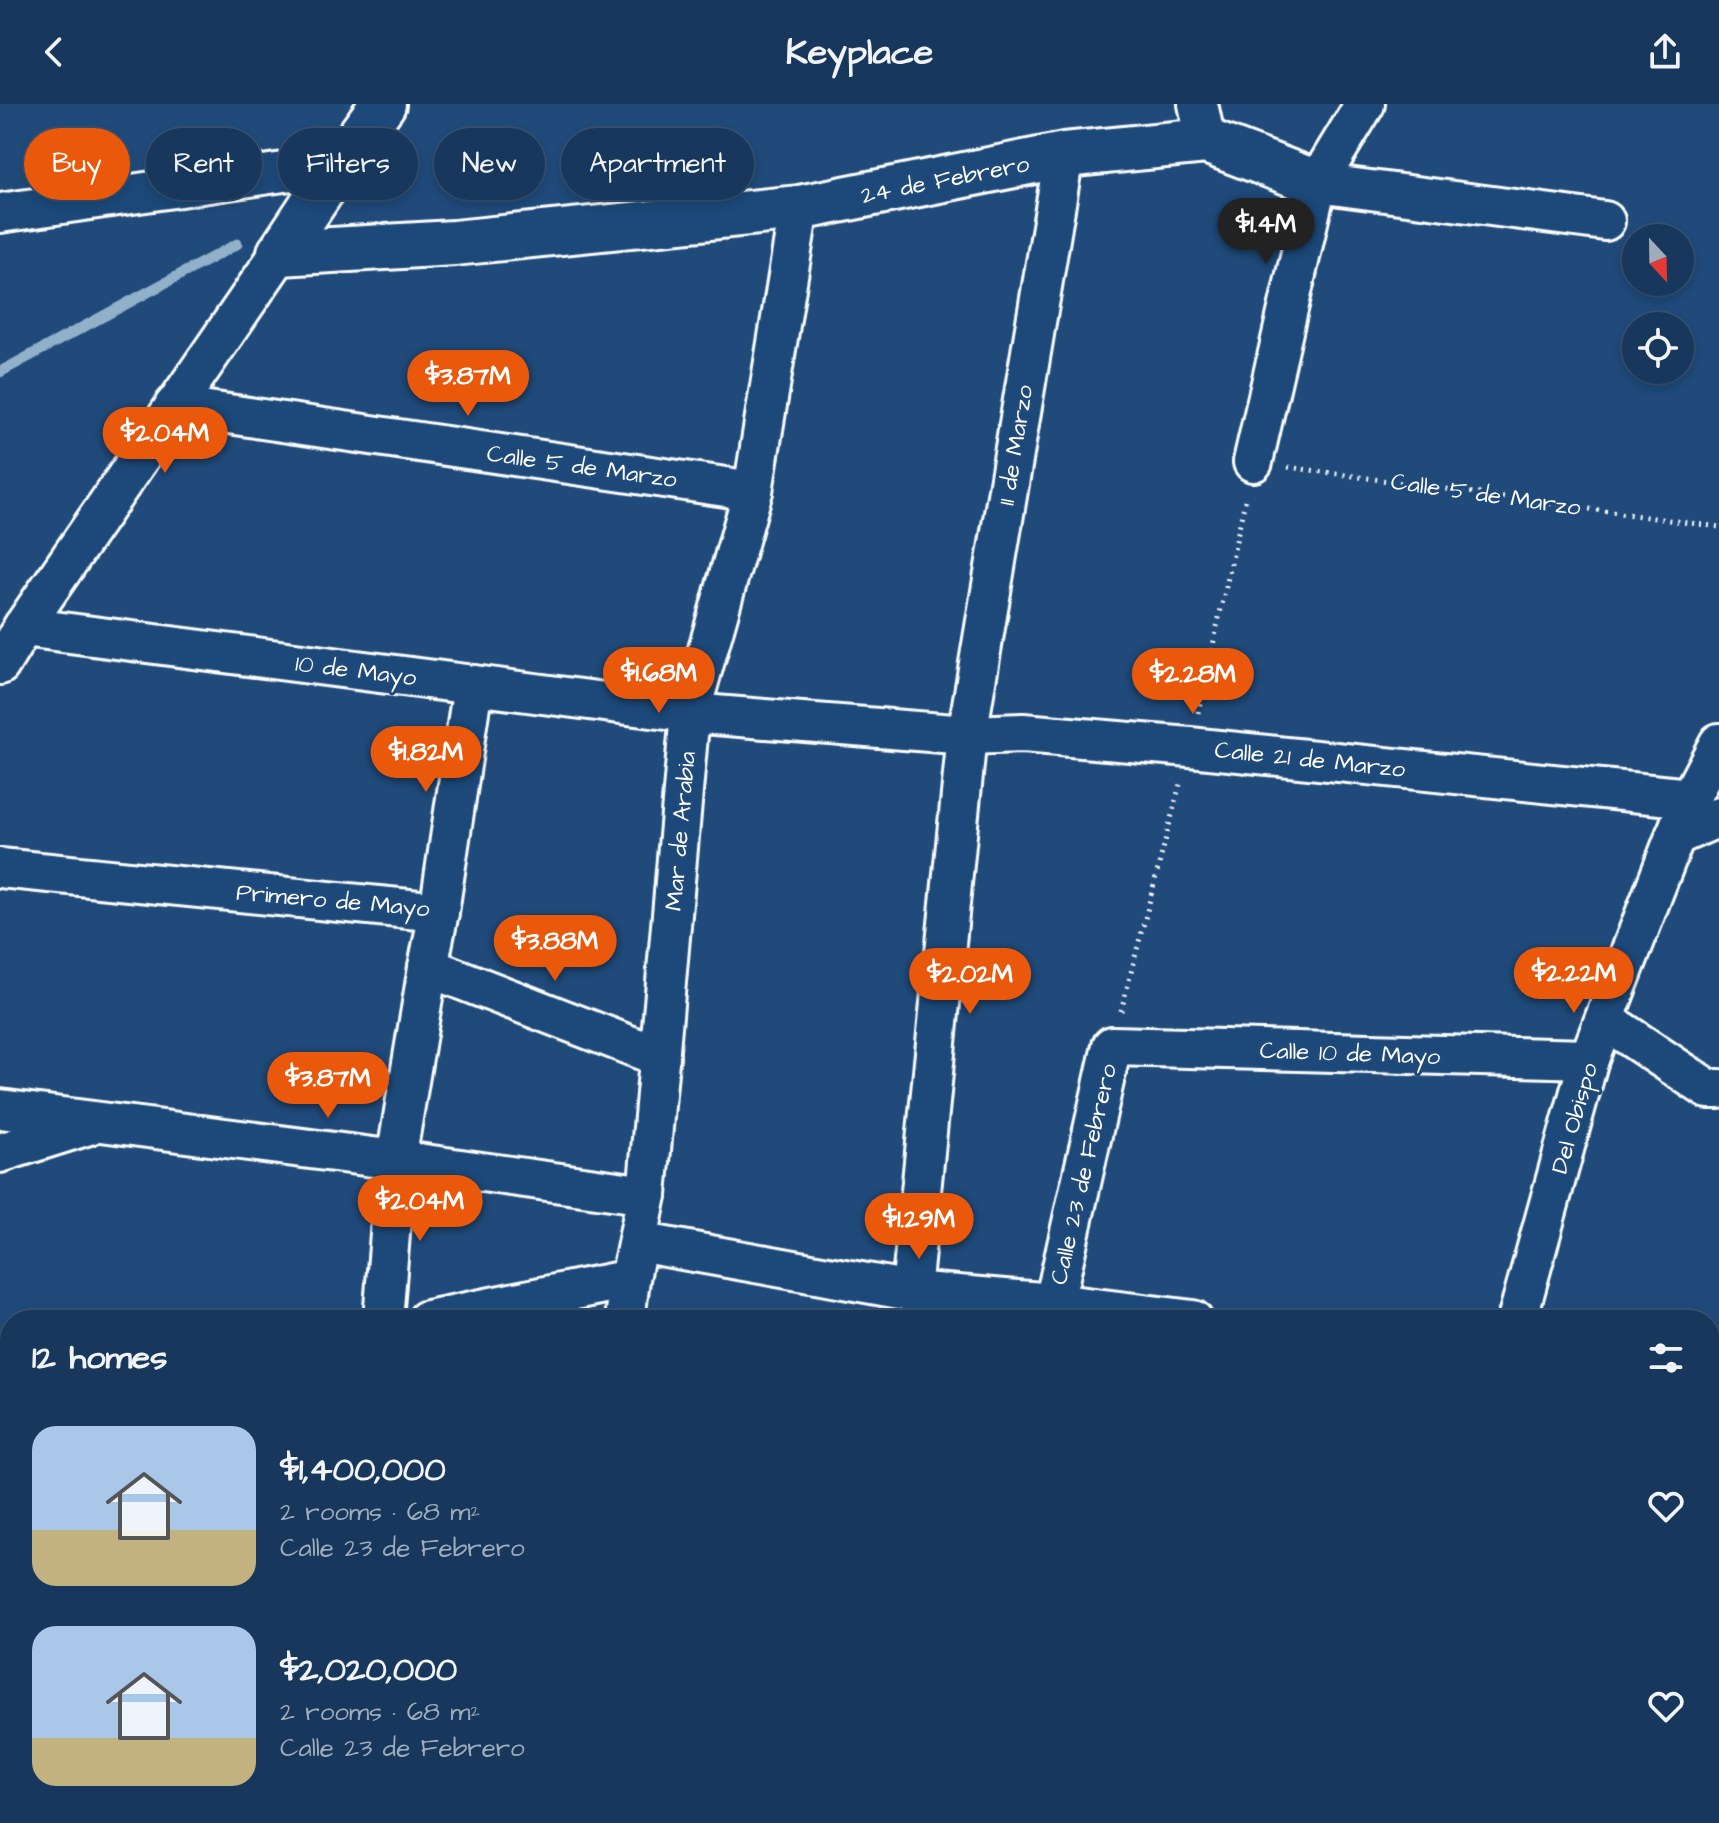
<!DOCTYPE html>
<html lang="en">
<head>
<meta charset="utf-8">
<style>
	:root { --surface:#17385c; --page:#203f62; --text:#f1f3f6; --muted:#9eacbb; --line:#365272; --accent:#ea580c }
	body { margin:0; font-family:"Architects Daughter",sans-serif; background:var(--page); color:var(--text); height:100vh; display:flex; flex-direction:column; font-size:30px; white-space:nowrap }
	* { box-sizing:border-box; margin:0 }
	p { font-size:26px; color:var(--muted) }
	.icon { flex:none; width:44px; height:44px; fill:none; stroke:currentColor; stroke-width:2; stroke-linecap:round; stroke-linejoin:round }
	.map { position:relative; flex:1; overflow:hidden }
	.drawer { position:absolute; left:0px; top:1206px; width:1720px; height:514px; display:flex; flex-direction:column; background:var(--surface); border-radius:32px 32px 0 0; box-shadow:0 4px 12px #0003,0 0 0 2px var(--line) }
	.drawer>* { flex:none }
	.top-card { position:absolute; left:24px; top:24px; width:800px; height:72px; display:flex; gap:16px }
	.needle { width:52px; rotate:158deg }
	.tools { position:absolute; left:1622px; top:120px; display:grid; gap:16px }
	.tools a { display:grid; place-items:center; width:72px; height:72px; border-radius:50%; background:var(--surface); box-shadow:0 4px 12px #0003,0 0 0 2px var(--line); font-size:40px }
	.price { position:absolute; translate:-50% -68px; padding:0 18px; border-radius:28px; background:var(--accent); color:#fff; font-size:26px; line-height:52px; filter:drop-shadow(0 2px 4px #0008) }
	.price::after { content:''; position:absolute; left:50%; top:48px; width:24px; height:18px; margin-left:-12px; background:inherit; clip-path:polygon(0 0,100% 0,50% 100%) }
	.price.on { background:#222; color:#fff }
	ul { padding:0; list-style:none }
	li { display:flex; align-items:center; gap:24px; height:200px; padding:0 32px }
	li span { display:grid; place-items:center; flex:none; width:224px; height:160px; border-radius:24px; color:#555 }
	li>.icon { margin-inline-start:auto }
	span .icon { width:96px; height:96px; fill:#fffc; stroke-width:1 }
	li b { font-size:34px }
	h2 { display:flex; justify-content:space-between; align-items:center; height:96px; padding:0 32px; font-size:34px }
	.pill { padding:0 28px; border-radius:36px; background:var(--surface); box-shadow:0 4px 12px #0003,0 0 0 2px var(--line); font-size:28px; line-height:72px }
	.pill.on { background:var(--accent); color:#fff }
	header { display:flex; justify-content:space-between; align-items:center; height:104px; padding:0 32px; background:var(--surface); font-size:36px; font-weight:700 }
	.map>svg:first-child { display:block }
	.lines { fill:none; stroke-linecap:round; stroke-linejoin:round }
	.stream { stroke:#91b0c9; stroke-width:11 }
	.street-casing { stroke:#fff; stroke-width:44 }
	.secondary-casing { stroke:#fff; stroke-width:50 }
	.path { stroke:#fff; stroke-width:5; stroke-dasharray:2 6; stroke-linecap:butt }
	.street { stroke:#1f4a7a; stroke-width:38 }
	.secondary { stroke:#1f4a7a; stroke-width:44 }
	.labels { text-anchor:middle; stroke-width:6; stroke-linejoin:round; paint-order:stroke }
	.street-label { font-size:24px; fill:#fff; stroke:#1f4a7a }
</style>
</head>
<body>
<header><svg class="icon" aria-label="back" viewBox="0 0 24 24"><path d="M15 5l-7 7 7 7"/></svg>Keyplace<svg class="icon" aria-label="share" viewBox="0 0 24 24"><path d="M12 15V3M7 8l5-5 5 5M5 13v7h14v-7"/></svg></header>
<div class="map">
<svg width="1719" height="1719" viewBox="0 0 1719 1719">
	<rect width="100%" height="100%" fill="#1f4a7a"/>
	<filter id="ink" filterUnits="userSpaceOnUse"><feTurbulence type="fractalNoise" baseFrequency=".0125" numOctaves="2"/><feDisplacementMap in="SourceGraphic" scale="16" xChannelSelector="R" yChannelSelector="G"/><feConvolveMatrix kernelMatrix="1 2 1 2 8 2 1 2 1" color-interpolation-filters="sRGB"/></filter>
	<g filter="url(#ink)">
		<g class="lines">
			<polyline class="stream" points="0,268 237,140"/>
			<g class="street-casing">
				<g id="street">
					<polyline points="1198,0 1206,37"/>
					<polyline points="1317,79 1605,117"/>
					<polyline points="0,109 339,60"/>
					<polyline points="174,302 753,387"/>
					<polyline points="1253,358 1317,79 1365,0"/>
					<polyline points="23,523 690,609 967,631 1023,629 1190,643 1690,694"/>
					<polyline points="0,561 23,523 280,149"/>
					<polyline points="1675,732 1719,713"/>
					<polyline points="0,764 439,808"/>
					<polyline points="428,863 660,953"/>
					<polyline points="1605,916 1708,985 1719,985"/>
					<polyline points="0,1005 396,1056 647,1091"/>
					<polyline points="0,1049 89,1021"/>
					<polyline points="638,1138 911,1187 1054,1199 1193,1216"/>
					<polyline points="911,1187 967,631 1064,51"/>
					<polyline points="1054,1199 1112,942 1589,955"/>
					<polyline points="383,1216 396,1056 428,863 439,808 473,581"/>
					<polyline points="427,1216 630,1175"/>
					<polyline points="625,1216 630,1175 647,1091 690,609 753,387 799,104"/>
					<polyline points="1517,1216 1589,955 1690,694 1719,639"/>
					<polyline points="1710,1317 1719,1315"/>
					<polyline points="0,1334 10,1331"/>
					<polyline points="0,1624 10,1621"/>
					<polyline points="1710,1662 1719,1657"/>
					<polyline points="803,1710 817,1719"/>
					<polyline points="1340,1710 1361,1719"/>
					<polyline points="564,1719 565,1710"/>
					<polyline points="615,1719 639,1710"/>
				</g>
			</g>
			<g class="secondary-casing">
				<g id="secondary">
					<polyline points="280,149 454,139 799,104 1064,51 1206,37 1317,79"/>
					<polyline points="280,149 339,60 383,0"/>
				</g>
			</g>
			<g class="path">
				<polyline points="1288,363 1719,423"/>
				<polyline points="1198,609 1246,392"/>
				<polyline points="1121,907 1180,680"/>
			</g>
			<use href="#street" class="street"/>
			<use href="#secondary" class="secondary"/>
		</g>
	</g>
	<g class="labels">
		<g class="street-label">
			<text transform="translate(945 75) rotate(-11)" y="8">24 de Febrero</text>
			<text transform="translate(1015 341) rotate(-81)" y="8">11 de Marzo</text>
			<text transform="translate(582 362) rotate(8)" y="8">Calle 5 de Marzo</text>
			<text transform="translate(1486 390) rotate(8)" y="8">Calle 5 de Marzo</text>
			<text transform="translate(356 566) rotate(7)" y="8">10 de Mayo</text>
			<text transform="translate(1310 655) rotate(6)" y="8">Calle 21 de Marzo</text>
			<text transform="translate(680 727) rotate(-85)" y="8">Mar de Arabia</text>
			<text transform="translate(333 796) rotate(5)" y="8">Primero de Mayo</text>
			<text transform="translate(1350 949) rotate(2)" y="8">Calle 10 de Mayo</text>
			<text transform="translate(1574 1014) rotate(-74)" y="8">Del Obispo</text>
			<text transform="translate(1083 1070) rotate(-77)" y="8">Calle 23 de Febrero</text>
		</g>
	</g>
</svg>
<div class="tools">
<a><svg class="needle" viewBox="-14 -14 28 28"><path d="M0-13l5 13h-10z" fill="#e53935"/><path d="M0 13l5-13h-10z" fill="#9eacbb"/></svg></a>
<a><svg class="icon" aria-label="locate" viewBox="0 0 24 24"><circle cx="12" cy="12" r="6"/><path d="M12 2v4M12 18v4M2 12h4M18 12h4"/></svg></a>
</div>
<b class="price on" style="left:1266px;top:162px">$1.4M</b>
<b class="price" style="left:468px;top:314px">$3.87M</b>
<b class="price" style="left:165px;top:371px">$2.04M</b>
<b class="price" style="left:659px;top:611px">$1.68M</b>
<b class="price" style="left:1193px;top:612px">$2.28M</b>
<b class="price" style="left:426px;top:690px">$1.82M</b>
<b class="price" style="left:555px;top:879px">$3.88M</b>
<b class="price" style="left:1574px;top:911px">$2.22M</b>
<b class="price" style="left:970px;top:912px">$2.02M</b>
<b class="price" style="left:328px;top:1016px">$3.87M</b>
<b class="price" style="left:420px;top:1139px">$2.04M</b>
<b class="price" style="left:919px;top:1157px">$1.29M</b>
<div class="top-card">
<a class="pill on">Buy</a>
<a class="pill">Rent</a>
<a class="pill">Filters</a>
<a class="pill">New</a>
<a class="pill">Apartment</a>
</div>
<section class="drawer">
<h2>12 homes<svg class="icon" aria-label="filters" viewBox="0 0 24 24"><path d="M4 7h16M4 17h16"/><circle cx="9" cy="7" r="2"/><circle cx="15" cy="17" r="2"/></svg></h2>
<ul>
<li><span style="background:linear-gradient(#a9c7e8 65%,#c2b280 0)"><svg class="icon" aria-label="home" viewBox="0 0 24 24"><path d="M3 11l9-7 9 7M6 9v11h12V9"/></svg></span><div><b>$1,400,000</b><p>2 rooms · 68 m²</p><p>Calle 23 de Febrero</p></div><svg class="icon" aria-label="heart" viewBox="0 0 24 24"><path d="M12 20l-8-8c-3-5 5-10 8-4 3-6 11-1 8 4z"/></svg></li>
<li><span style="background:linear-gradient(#a9c7e8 70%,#c2b280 0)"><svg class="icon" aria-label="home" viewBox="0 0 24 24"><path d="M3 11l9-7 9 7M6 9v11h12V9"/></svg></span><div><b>$2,020,000</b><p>2 rooms · 68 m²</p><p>Calle 23 de Febrero</p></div><svg class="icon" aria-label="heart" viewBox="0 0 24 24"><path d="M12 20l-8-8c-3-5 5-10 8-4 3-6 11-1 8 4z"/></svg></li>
</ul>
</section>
</div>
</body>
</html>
